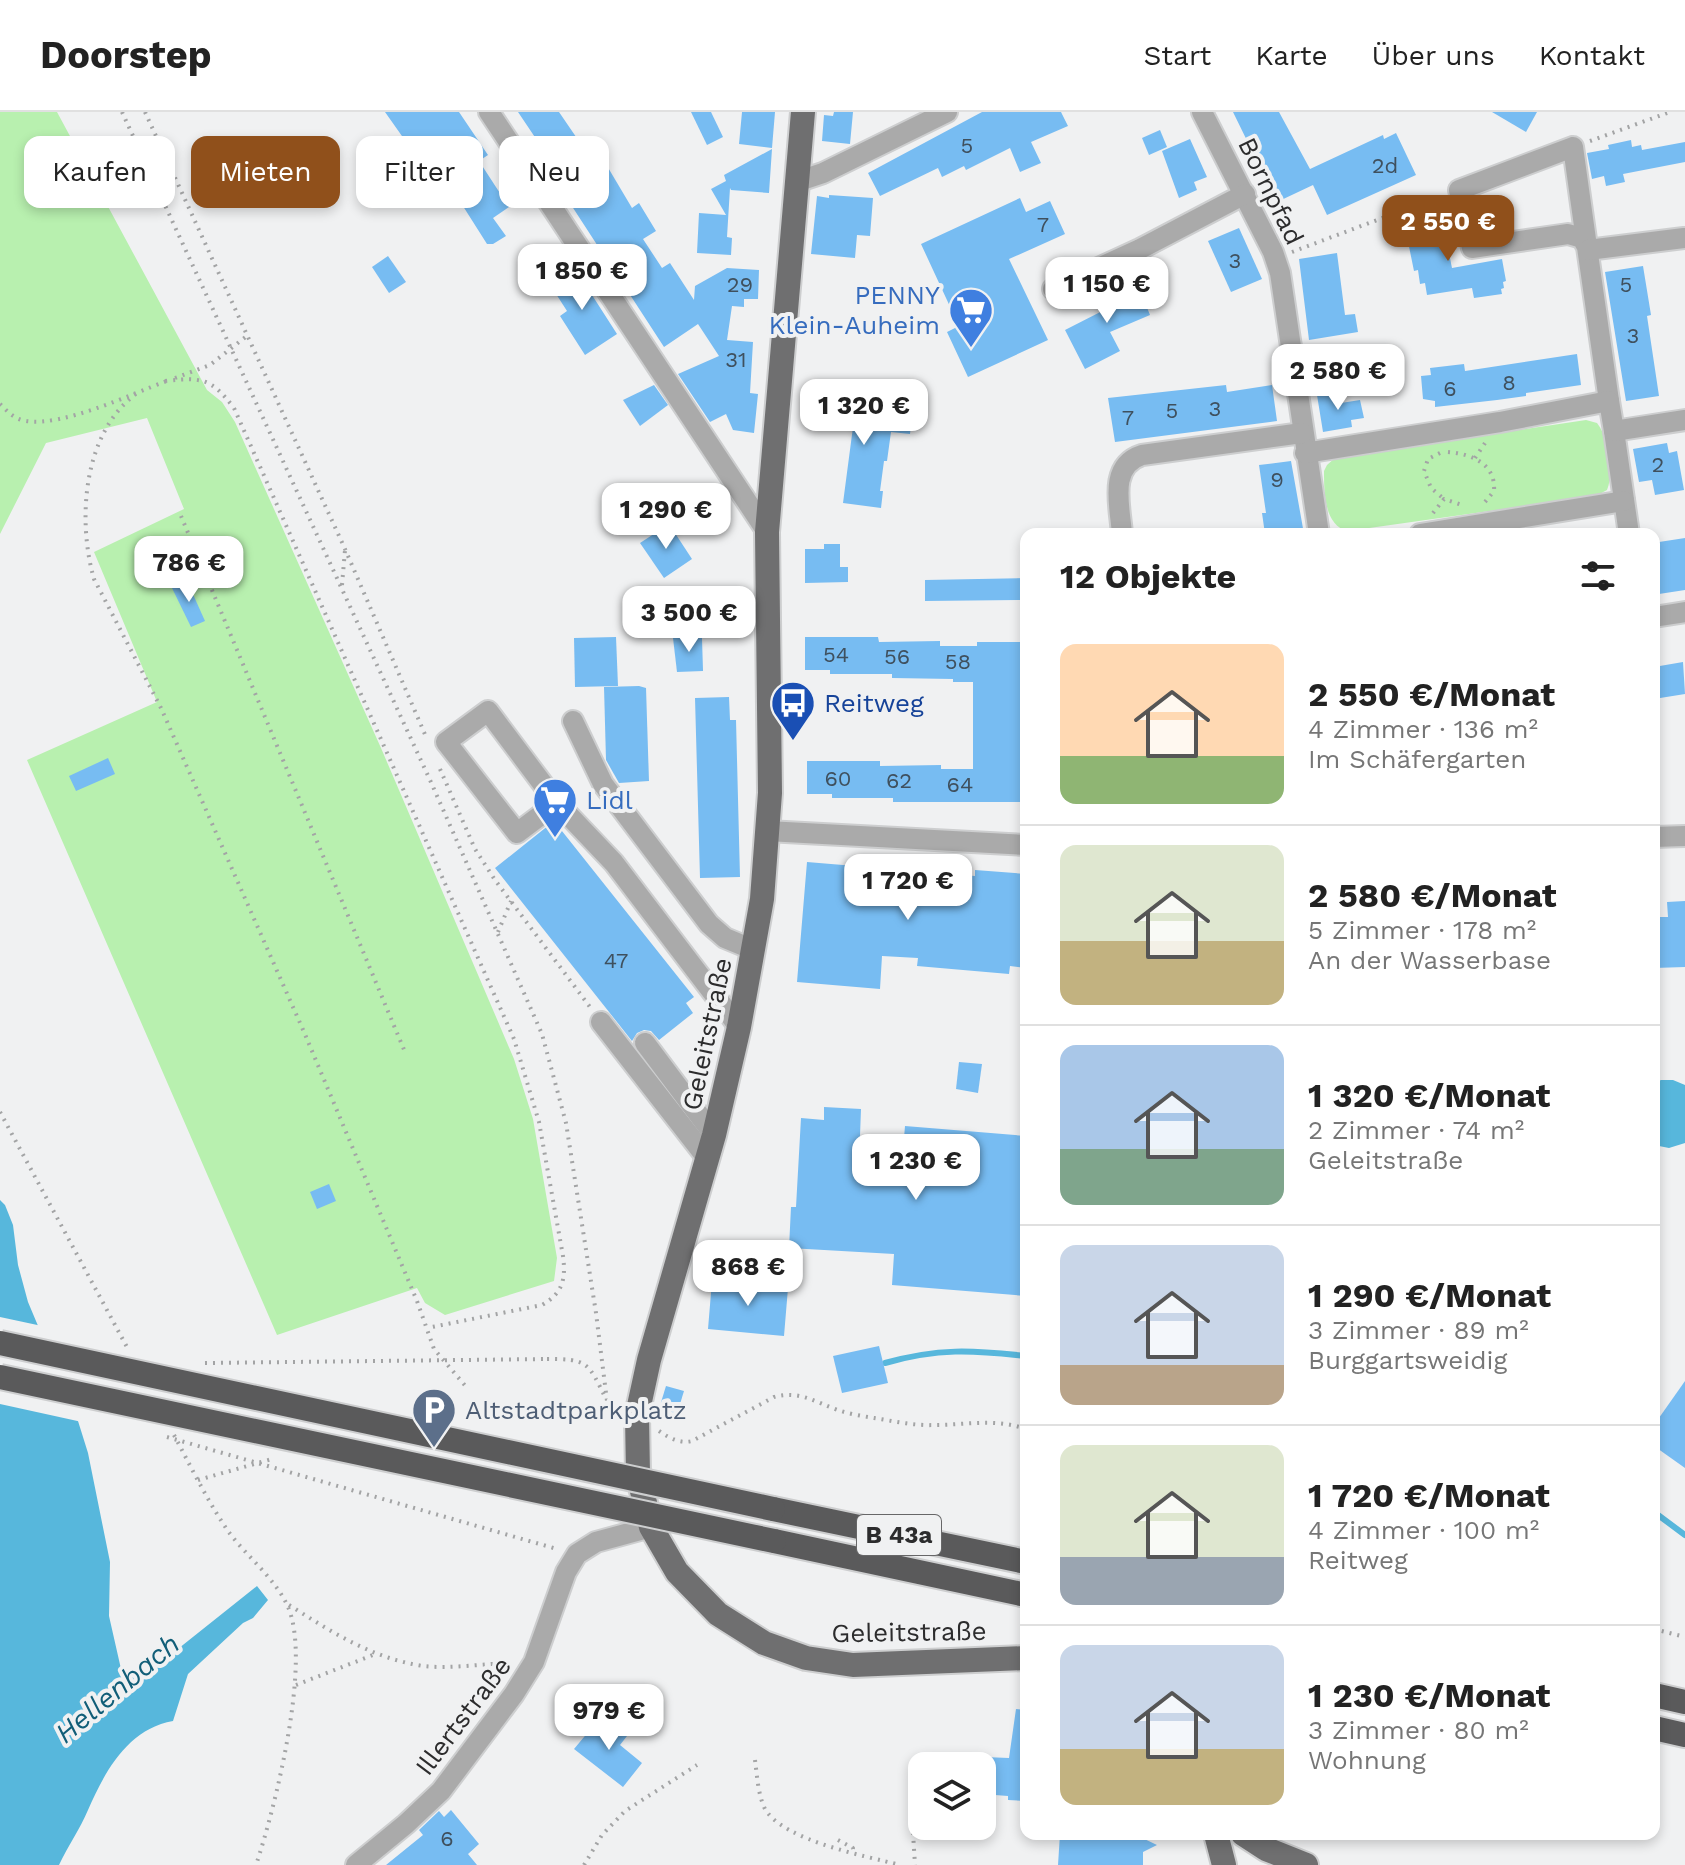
<!DOCTYPE html>
<html lang="de">
<head>
<meta charset="utf-8">
<style>
	:root { --surface:#fff; --page:#f6f6f6; --text:#222; --muted:#767676; --line:#e0e0e0; --accent:#90501b }
	body { margin:0; font-family:"Work Sans",sans-serif; background:var(--page); color:var(--text); height:100vh; display:flex; flex-direction:column; font-size:30px; white-space:nowrap }
	* { box-sizing:border-box; margin:0 }
	p { font-size:26px; color:var(--muted) }
	.icon { flex:none; width:44px; height:44px; fill:none; stroke:currentColor; stroke-width:2; stroke-linecap:round; stroke-linejoin:round }
	.map { position:relative; flex:1; overflow:hidden }
	.panel { position:absolute; left:1020px; top:416px; width:640px; height:1312px; display:flex; flex-direction:column; background:var(--surface); border-radius:16px; box-shadow:0 4px 12px #0003 }
	.panel>* { flex:none }
	.hud { position:absolute; left:24px; top:24px; width:760px; height:72px; display:flex; gap:16px }
	.fabs { position:absolute; left:908px; top:1640px; display:grid; gap:16px }
	.fabs a { display:grid; place-items:center; width:88px; height:88px; border-radius:16px; background:var(--surface); box-shadow:0 4px 12px #0003; font-size:40px }
	.price { position:absolute; translate:-50% -68px; padding:0 18px; border-radius:16px; background:#fff; color:#222; font-size:26px; line-height:52px; filter:drop-shadow(0 2px 4px #0008) }
	.price::after { content:''; position:absolute; left:50%; top:48px; width:24px; height:18px; margin-left:-12px; background:inherit; clip-path:polygon(0 0,100% 0,50% 100%) }
	.price.selected { background:var(--accent); color:#fff }
	ul { padding:0; list-style:none }
	li { display:flex; align-items:center; gap:24px; height:200px; padding:0 40px }
	li+li { border-top:2px solid var(--line) }
	li span { display:grid; place-items:center; flex:none; width:224px; height:160px; border-radius:16px; color:#555 }
	li>.icon { margin-inline-start:auto }
	span .icon { width:96px; height:96px; fill:#fffc; stroke-width:1 }
	li b { font-size:34px }
	h2 { display:flex; justify-content:space-between; align-items:center; height:96px; padding:0 40px; font-size:34px }
	.pill { padding:0 28px; border-radius:16px; background:var(--surface); box-shadow:0 4px 12px #0003; font-size:28px; line-height:72px }
	.pill.selected { background:var(--accent); color:#fff }
	header { display:flex; align-items:center; gap:48px; box-sizing:border-box; height:112px; padding:0 40px; background:var(--surface); border-bottom:2px solid var(--line) }
	header strong { font-size:38px }
	nav { display:flex; gap:44px; margin-inline-start:auto; font-size:28px }
	.map>svg:first-child { display:block }
	.green { fill:#b8f0af }
	.water { fill:#57b7dc }
	.pier { fill:#f0f1f2 }
	.lines { fill:none; stroke-linecap:round; stroke-linejoin:round }
	.stream { stroke:#57b7dc; stroke-width:6 }
	.building { fill:#77bcf2 }
	.minor-casing { stroke:#cdcecf; stroke-width:24 }
	.major-casing { stroke:#cdcecf; stroke-width:28 }
	.highway-casing { stroke:#cdcecf; stroke-width:28 }
	.path { stroke:#a3a4a5; stroke-width:4; stroke-dasharray:2 6; stroke-linecap:butt }
	.minor { stroke:#aaa; stroke-width:20 }
	.major { stroke:#6f6f70; stroke-width:24 }
	.highway { stroke:#5a5a5b; stroke-width:24 }
	.highway-bridge-casing { stroke:#cdcecf; stroke-width:28; stroke-linecap:butt }
	.path-bridge { stroke:#a3a4a5; stroke-width:4; stroke-dasharray:2 6; stroke-linecap:butt }
	.highway-bridge { stroke:#5a5a5b; stroke-width:24 }
	.labels { text-anchor:middle; stroke-width:8; stroke-linejoin:round; paint-order:stroke }
	.number-label { font-size:22px; fill:#3f505e }
	.shield { fill:#f0f1f2; stroke:#676768; stroke-width:2 }
	.shield-label { font-size:24px; font-weight:bold; fill:#2c2c2d }
	.street-label { font-size:26px; fill:#2c2c2d; stroke:#f0f1f2 }
	.shop-label { font-size:26px; fill:#366cbe; stroke:#f0f1f2; text-anchor:end }
	.transit-label { font-size:26px; fill:#164399; stroke:#f0f1f2; text-anchor:start }
	.service-label { font-size:26px; fill:#4e5e75; stroke:#f0f1f2; text-anchor:start }
	.water-label { font-size:28px; font-style:italic; fill:#115e78; stroke:#f0f1f2 }
</style>
</head>
<body>
<header>
<strong>Doorstep</strong>
<nav><a>Start</a><a>Karte</a><a>Über uns</a><a>Kontakt</a></nav>
</header>
<div class="map">
<svg width="1685" height="1753" viewBox="0 0 1685 1753">
	<rect width="100%" height="100%" fill="#f0f1f2"/>
	<g class="green">
		<polygon points="0,0 57,0 207,278 222,290 235,310 381,636 514,947 533,1007 557,1146 554,1169 445,1203 425,1191 417,1176 277,1223 27,648 157,590 94,440 184,397 147,306 46,331 0,422"/>
		<path d="M1586 308 1597 311C1609 326 1614 361 1607 378L1596 384 1348 419C1324 414 1324 380 1324 359L1327 353 1336 345Z"/>
	</g>
	<g class="water">
		<polygon points="1661,968 1673,968 1685,973 1685,1031 1669,1036 1654,1033 1654,971"/>
		<path d="M0 1088 5 1093 13 1113 18 1153 28 1190 78 1309 88 1341 110 1450 109 1504 121 1557 126 1560H149L257 1474 268 1488 253 1506 243 1511 188 1562 173 1609C128 1617 105 1659 88 1698 80 1717 68 1734 59 1753H0Z"/>
	</g>
	<polygon class="pier" points="0,1205 42,1214 82,1310 0,1292"/>
	<g class="lines">
		<g class="stream">
			<path d="M885 1251C938 1236 972 1238 1026 1244"/>
			<polyline points="1654,1400 1685,1423"/>
		</g>
	</g>
	<g class="building">
		<polygon points="385,0 459,0 488,43 479,49 509,95 493,106 506,124 493,132 487,132 442,61 433,68"/>
		<polygon points="518,0 559,0 585,38 594,32 632,96 639,91 656,119 643,127 662,156 670,151 694,188 695,174 727,156 759,158 758,187 744,187 744,195 732,194 727,228 753,230 750,281 758,282 754,321 733,318 726,302 710,310 678,262 719,244 698,212 664,235 623,172 628,169 609,138 603,142 551,62 557,58"/>
		<polygon points="691,0 711,0 723,25 707,33"/>
		<polygon points="742,0 775,0 772,36 739,32"/>
		<polygon points="834,0 853,0 850,32 822,29 824,3 833,4"/>
		<polygon points="982,0 1061,0 1068,14 1031,30 1041,51 1020,60 1010,36 966,58 964,54 942,65 938,56 880,84 868,61"/>
		<polygon points="1233,0 1279,0 1310,57 1383,23 1384,27 1396,21 1416,63 1327,103 1313,73 1277,90"/>
		<polygon points="1492,0 1537,0 1526,20"/>
		<polygon points="1160,18 1167,35 1149,43 1142,26"/>
		<polygon points="1190,27 1207,65 1194,70 1197,78 1179,86 1162,39"/>
		<polygon points="1631,28 1632,35 1641,33 1642,38 1685,30 1685,50 1623,62 1625,70 1606,74 1604,64 1592,67 1587,41 1609,37 1608,33"/>
		<polygon points="772,37 769,81 731,78 730,76 727,125 732,126 731,143 697,141 699,101 726,103 711,77 726,69 724,63"/>
		<polygon points="829,83 873,86 870,124 857,123 855,146 811,142 817,84 829,86"/>
		<polygon points="1020,86 1026,100 1050,89 1065,122 1009,147 1048,228 968,265 947,220 959,214 921,132"/>
		<polygon points="1441,102 1452,156 1502,147 1506,169 1503,170 1504,176 1501,177 1502,182 1474,186 1472,176 1427,183 1425,171 1420,172 1418,158 1414,159 1404,110"/>
		<polygon points="1239,116 1262,167 1231,180 1208,129"/>
		<polygon points="1337,141 1345,203 1355,202 1358,220 1309,228 1299,147"/>
		<polygon points="388,144 406,170 389,181 372,155"/>
		<polygon points="1643,154 1651,203 1647,204 1659,284 1626,289 1605,160"/>
		<polygon points="574,155 617,222 585,243 560,204 567,199 549,171"/>
		<polygon points="1136,168 1150,203 1110,220 1120,239 1085,257 1065,218 1114,193 1108,180"/>
		<polygon points="1577,242 1581,273 1526,281 1526,284 1497,288 1435,295 1435,289 1423,287 1421,264 1431,263 1430,256 1464,252 1465,259"/>
		<polygon points="654,273 668,293 640,314 623,288"/>
		<polygon points="1226,273 1227,280 1272,273 1277,309 1115,330 1108,286"/>
		<polygon points="1339,280 1341,291 1360,288 1364,306 1351,308 1352,315 1323,320 1317,283"/>
		<polygon points="812,289 912,303 910,322 891,320 887,349 884,349 880,379 883,379 881,396 843,391 853,315 809,309"/>
		<polygon points="1667,331 1669,341 1677,339 1684,378 1655,383 1652,368 1639,370 1633,337"/>
		<polygon points="1291,349 1304,422 1265,422 1262,401 1266,401 1259,353"/>
		<polygon points="669,412 692,447 664,466 640,431"/>
		<polygon points="1685,426 1685,478 1659,482 1654,440 1660,439 1659,430"/>
		<polygon points="824,432 840,432 840,455 848,455 848,470 805,471 805,437 824,437"/>
		<polygon points="1026,466 1026,488 925,489 925,468"/>
		<polygon points="187,469 205,509 191,515 172,476"/>
		<polygon points="616,525 618,574 575,575 574,526"/>
		<polygon points="805,525 878,525 879,530 940,529 940,534 977,534 977,530 1026,530 1026,690 893,690 893,686 832,686 832,682 807,682 807,649 880,649 880,654 941,653 941,657 973,657 973,570 953,570 953,567 892,566 892,562 830,562 830,558 805,558"/>
		<polygon points="673,526 702,526 703,559 677,560"/>
		<polygon points="1683,550 1685,582 1654,587 1654,555"/>
		<polygon points="639,574 646,576 649,669 619,671 606,648 604,575"/>
		<polygon points="729,585 730,608 736,608 740,765 700,766 695,586"/>
		<polygon points="108,646 115,662 76,679 69,664"/>
		<polygon points="554,709 694,885 686,891 693,901 659,928 651,919 644,918 637,921 632,929 495,756"/>
		<polygon points="807,750 975,764 975,758 1026,762 1026,856 1010,854 1009,862 917,854 918,846 882,844 880,877 797,870"/>
		<polygon points="1685,789 1685,855 1654,856 1654,805 1668,805 1667,790"/>
		<polygon points="959,950 982,952 978,981 956,977"/>
		<polygon points="824,995 861,997 860,1024 904,1026 905,1014 1026,1024 1026,1184 892,1173 894,1142 789,1136 791,1095 796,1095 801,1006 824,1008"/>
		<polygon points="329,1072 336,1089 317,1097 310,1080"/>
		<polygon points="739,1165 759,1166 758,1174 788,1176 784,1224 708,1217 712,1169 738,1171"/>
		<polygon points="879,1234 888,1271 842,1281 833,1244"/>
		<polygon points="1685,1269 1685,1356 1654,1334 1654,1313"/>
		<polygon points="666,1274 684,1279 676,1305 658,1300"/>
		<polygon points="1016,1597 1026,1598 1026,1689 1008,1688 1008,1684 982,1682 984,1645 1009,1646"/>
		<polygon points="606,1606 627,1624 620,1633 642,1651 623,1675 574,1637 599,1607"/>
		<polygon points="451,1698 479,1732 468,1742 477,1753 386,1753 423,1723 419,1718 439,1699 444,1705"/>
		<polygon points="1060,1722 1134,1722 1157,1733 1143,1740 1143,1753 1058,1753"/>
	</g>
	<g class="lines">
		<g class="minor-casing">
			<g id="minor">
				<polyline points="489,0 767,420"/>
				<polyline points="1202,0 1273,140 1280,161 1319,422"/>
				<polyline points="796,70 823,61 947,0"/>
				<polyline points="1587,135 1573,35 1459,78 1472,136 1568,122 1582,126 1587,135 1609,289"/>
				<polyline points="1588,138 1684,126"/>
				<polyline points="1053,177 1140,137 1245,82"/>
				<polyline points="1614,319 1629,422"/>
				<polyline points="1305,341 1500,310 1609,289 1614,319 1685,308"/>
				<path d="M1122 422C1120 394 1108 354 1142 343L1302 321"/>
				<polyline points="1420,422 1624,389"/>
				<polyline points="1654,505 1685,500"/>
				<polyline points="573,609 603,672 709,812 725,826 754,838"/>
				<polyline points="557,691 517,721 446,630 488,599 557,691 614,751 739,915"/>
				<polyline points="767,719 1026,733"/>
				<polyline points="1654,725 1685,724"/>
				<polyline points="601,910 707,1046"/>
				<polyline points="645,931 714,1023"/>
				<polyline points="356,1753 406,1712 441,1679 514,1582 534,1550 566,1460 577,1442 596,1430 651,1415"/>
			</g>
		</g>
		<g class="major-casing">
			<g id="major">
				<polyline points="803,0 767,420 770,681 762,787 739,915 714,1023 649,1248 637,1303 638,1363 651,1415 677,1460 718,1502 764,1531 806,1546 853,1553 1026,1546"/>
				<polyline points="1216,1722 1224,1753"/>
				<polyline points="1243,1722 1266,1737 1306,1753"/>
			</g>
		</g>
		<g class="highway-casing">
			<g id="highway">
				<polyline points="773,1397 1026,1450"/>
				<polyline points="774,1429 1026,1483"/>
				<polyline points="1654,1583 1685,1590"/>
				<polyline points="1654,1616 1685,1623"/>
			</g>
		</g>
		<g class="path">
			<polyline points="122,0 430,668 542,922 566,1011 596,1201 607,1289"/>
			<polyline points="145,0 345,437 427,627"/>
			<polyline points="1590,29 1670,0"/>
			<polyline points="1292,140 1441,84"/>
			<polyline points="175,266 210,253 248,223"/>
			<path d="M165 269C202 265 211 266 234 296L514 927 539 1010 563 1144C566 1167 563 1181 542 1193L427 1216"/>
			<path d="M136 282C83 321 77 408 94 467L161 596 304 920 417 1189 434 1237 468 1277"/>
			<path d="M0 292C8 300 14 307 26 309 63 315 131 282 167 269"/>
			<path d="M1448 340C1472 342 1496 352 1494 379L1485 390"/>
			<polyline points="1440,341 1428,347 1424,359 1431,376 1444,387"/>
			<polyline points="1475,346 1485,331"/>
			<polyline points="1433,401 1444,387 1465,394"/>
			<polyline points="181,404 405,940"/>
			<polyline points="342,473 345,438"/>
			<polyline points="440,657 475,737 495,768 590,895"/>
			<polyline points="498,820 511,789"/>
			<polyline points="0,1000 128,1237"/>
			<path d="M547 1247C588 1247 588 1250 606 1287"/>
			<path d="M659 1319C669 1326 680 1332 692 1329L774 1285C799 1278 815 1290 838 1298 849 1302 862 1304 874 1306 893 1309 915 1314 935 1313 966 1313 995 1306 1026 1317"/>
			<path d="M174 1323C191 1355 207 1388 228 1419 246 1444 276 1467 288 1495 312 1550 275 1696 256 1753"/>
			<polyline points="198,1368 272,1347"/>
			<path d="M289 1493C332 1520 371 1546 423 1554 450 1557 481 1552 509 1551"/>
			<polyline points="1654,1517 1685,1525"/>
			<polyline points="296,1573 373,1543"/>
			<path d="M755 1648C757 1663 758 1683 765 1697 784 1729 866 1744 900 1753"/>
			<polyline points="913,1721 915,1753"/>
			<polyline points="838,1728 853,1736 852,1741"/>
			<polyline points="584,1753 602,1723 625,1699 697,1653"/>
		</g>
		<use href="#minor" class="minor"/>
		<use href="#major" class="major"/>
		<use href="#highway" class="highway"/>
		<g class="highway-bridge-casing">
			<g id="highway-bridge">
				<polyline points="0,1231 773,1397"/>
				<polyline points="0,1265 774,1429"/>
			</g>
		</g>
		<g class="path-bridge">
			<polyline points="205,1251 547,1247"/>
			<polyline points="167,1325 557,1437"/>
		</g>
		<use href="#highway-bridge" class="highway-bridge"/>
	</g>
	<defs>
		<g id="supermarket-pin" transform="scale(2.3)"><path d="M0 17L-7.5 6A9.5 9.5 0 1 1 7.5 6Z" fill="#3f7fe0" stroke="#f0f1f2"/><path d="M-6-5.5h2.5l.6 2H6L4.5 2H-2.5L-4.4-4H-6ZM-1.5 3.2a1.3 1.3 0 1 0 .1 0ZM3 3.2a1.3 1.3 0 1 0 .1 0Z" fill="#fff"/></g>
		<g id="bus-pin" transform="scale(2.3)"><path d="M0 17L-7.5 6A9.5 9.5 0 1 1 7.5 6Z" fill="#1a4fb4" stroke="#f0f1f2"/><path d="M-5-6H5V4H4V6H2V4H-2V6H-4V4H-5ZM-3.5-4V0h7V-4ZM-3.5 1.2v1.5H-2V1.2ZM2 1.2v1.5H3.5V1.2Z" fill="#fff"/></g>
		<g id="parking-pin" transform="scale(2.3)"><path d="M0 17L-7.5 6A9.5 9.5 0 1 1 7.5 6Z" fill="#5c6f8a" stroke="#f0f1f2"/><path d="M-3.5-5.5H1a3.5 3.5 0 0 1 0 7H-1V5.5H-3.5ZM-1-3.4V-.6H.8a1.4 1.4 0 0 0 0-2.8Z" fill="#fff"/></g>
	</defs>
	<g fill-rule="evenodd">
		<use href="#supermarket-pin" x="971" y="198"/>
		<use href="#bus-pin" x="793" y="591"/>
		<use href="#supermarket-pin" x="555" y="688"/>
		<use href="#parking-pin" x="434" y="1298"/>
	</g>
	<g class="labels">
		<g class="number-label">
			<text x="967" y="41">5</text>
			<text x="1385" y="61">2d</text>
			<text x="1043" y="120">7</text>
			<text x="1235" y="156">3</text>
			<text x="740" y="180">29</text>
			<text x="1626" y="180">5</text>
			<text x="1633" y="231">3</text>
			<text x="736" y="255">31</text>
			<text x="1509" y="278">8</text>
			<text x="1450" y="284">6</text>
			<text x="1215" y="304">3</text>
			<text x="1172" y="306">5</text>
			<text x="1128" y="313">7</text>
			<text x="1658" y="360">2</text>
			<text x="1277" y="375">9</text>
			<text x="836" y="550">54</text>
			<text x="897" y="552">56</text>
			<text x="958" y="557">58</text>
			<text x="838" y="674">60</text>
			<text x="899" y="676">62</text>
			<text x="960" y="680">64</text>
			<text x="616" y="856">47</text>
			<text x="447" y="1734">6</text>
		</g>
		<rect class="shield" x="857" y="1403" width="84" height="40" rx="6"/>
		<g class="shield-label">
			<text x="899" y="1431">B 43a</text>
		</g>
		<g class="street-label">
			<text transform="translate(1271 79) rotate(64)" y="9">Bornpfad</text>
			<text transform="translate(707 922) rotate(-78)" y="9">Geleitstraße</text>
			<text transform="translate(909 1520) rotate(-1)" y="9">Geleitstraße</text>
			<text transform="translate(463 1604) rotate(-53)" y="9">Illertstraße</text>
		</g>
		<g class="shop-label">
			<text x="940" y="192">PENNY<tspan x="940" dy="30">Klein-Auheim</tspan></text>
			<text x="586" y="697" text-anchor="start">Lidl</text>
		</g>
		<g class="transit-label">
			<text x="824" y="600">Reitweg</text>
		</g>
		<g class="service-label">
			<text x="465" y="1307">Altstadtparkplatz</text>
		</g>
		<g class="water-label">
			<text transform="translate(117 1576) rotate(-40)" y="10">Hellenbach</text>
		</g>
	</g>
</svg>
<div class="fabs">
<a><svg class="icon" aria-label="layers" viewBox="0 0 24 24"><path d="M12 4l9 5-9 5-9-5zM3 14l9 5 9-5"/></svg></a>
</div>
<b class="price selected" style="left:1448px;top:151px">2 550 €</b>
<b class="price" style="left:582px;top:200px">1 850 €</b>
<b class="price" style="left:1107px;top:213px">1 150 €</b>
<b class="price" style="left:1338px;top:300px">2 580 €</b>
<b class="price" style="left:864px;top:335px">1 320 €</b>
<b class="price" style="left:666px;top:439px">1 290 €</b>
<b class="price" style="left:189px;top:492px">786 €</b>
<b class="price" style="left:689px;top:542px">3 500 €</b>
<b class="price" style="left:908px;top:810px">1 720 €</b>
<b class="price" style="left:916px;top:1090px">1 230 €</b>
<b class="price" style="left:748px;top:1196px">868 €</b>
<b class="price" style="left:609px;top:1640px">979 €</b>
<div class="hud">
<a class="pill">Kaufen</a>
<a class="pill selected">Mieten</a>
<a class="pill">Filter</a>
<a class="pill">Neu</a>
</div>
<section class="panel">
<h2>12 Objekte<svg class="icon" aria-label="filters" viewBox="0 0 24 24"><path d="M4 7h16M4 17h16"/><circle cx="9" cy="7" r="2"/><circle cx="15" cy="17" r="2"/></svg></h2>
<ul>
<li><span style="background:linear-gradient(#ffd9b3 70%,#8fb573 0)"><svg class="icon" aria-label="home" viewBox="0 0 24 24"><path d="M3 11l9-7 9 7M6 9v11h12V9"/></svg></span><div><b>2 550 €/Monat</b><p>4 Zimmer · 136 m²</p><p>Im Schäfergarten</p></div></li>
<li><span style="background:linear-gradient(#dfe7d0 60%,#c2b280 0)"><svg class="icon" aria-label="home" viewBox="0 0 24 24"><path d="M3 11l9-7 9 7M6 9v11h12V9"/></svg></span><div><b>2 580 €/Monat</b><p>5 Zimmer · 178 m²</p><p>An der Wasserbase</p></div></li>
<li><span style="background:linear-gradient(#a9c7e8 65%,#7fa58c 0)"><svg class="icon" aria-label="home" viewBox="0 0 24 24"><path d="M3 11l9-7 9 7M6 9v11h12V9"/></svg></span><div><b>1 320 €/Monat</b><p>2 Zimmer · 74 m²</p><p>Geleitstraße</p></div></li>
<li><span style="background:linear-gradient(#c9d6e8 75%,#b9a48a 0)"><svg class="icon" aria-label="home" viewBox="0 0 24 24"><path d="M3 11l9-7 9 7M6 9v11h12V9"/></svg></span><div><b>1 290 €/Monat</b><p>3 Zimmer · 89 m²</p><p>Burggartsweidig</p></div></li>
<li><span style="background:linear-gradient(#dfe7d0 70%,#9aa5b1 0)"><svg class="icon" aria-label="home" viewBox="0 0 24 24"><path d="M3 11l9-7 9 7M6 9v11h12V9"/></svg></span><div><b>1 720 €/Monat</b><p>4 Zimmer · 100 m²</p><p>Reitweg</p></div></li>
<li><span style="background:linear-gradient(#c9d6e8 65%,#c2b280 0)"><svg class="icon" aria-label="home" viewBox="0 0 24 24"><path d="M3 11l9-7 9 7M6 9v11h12V9"/></svg></span><div><b>1 230 €/Monat</b><p>3 Zimmer · 80 m²</p><p>Wohnung</p></div></li>
</ul>
</section>
</div>
</body>
</html>
